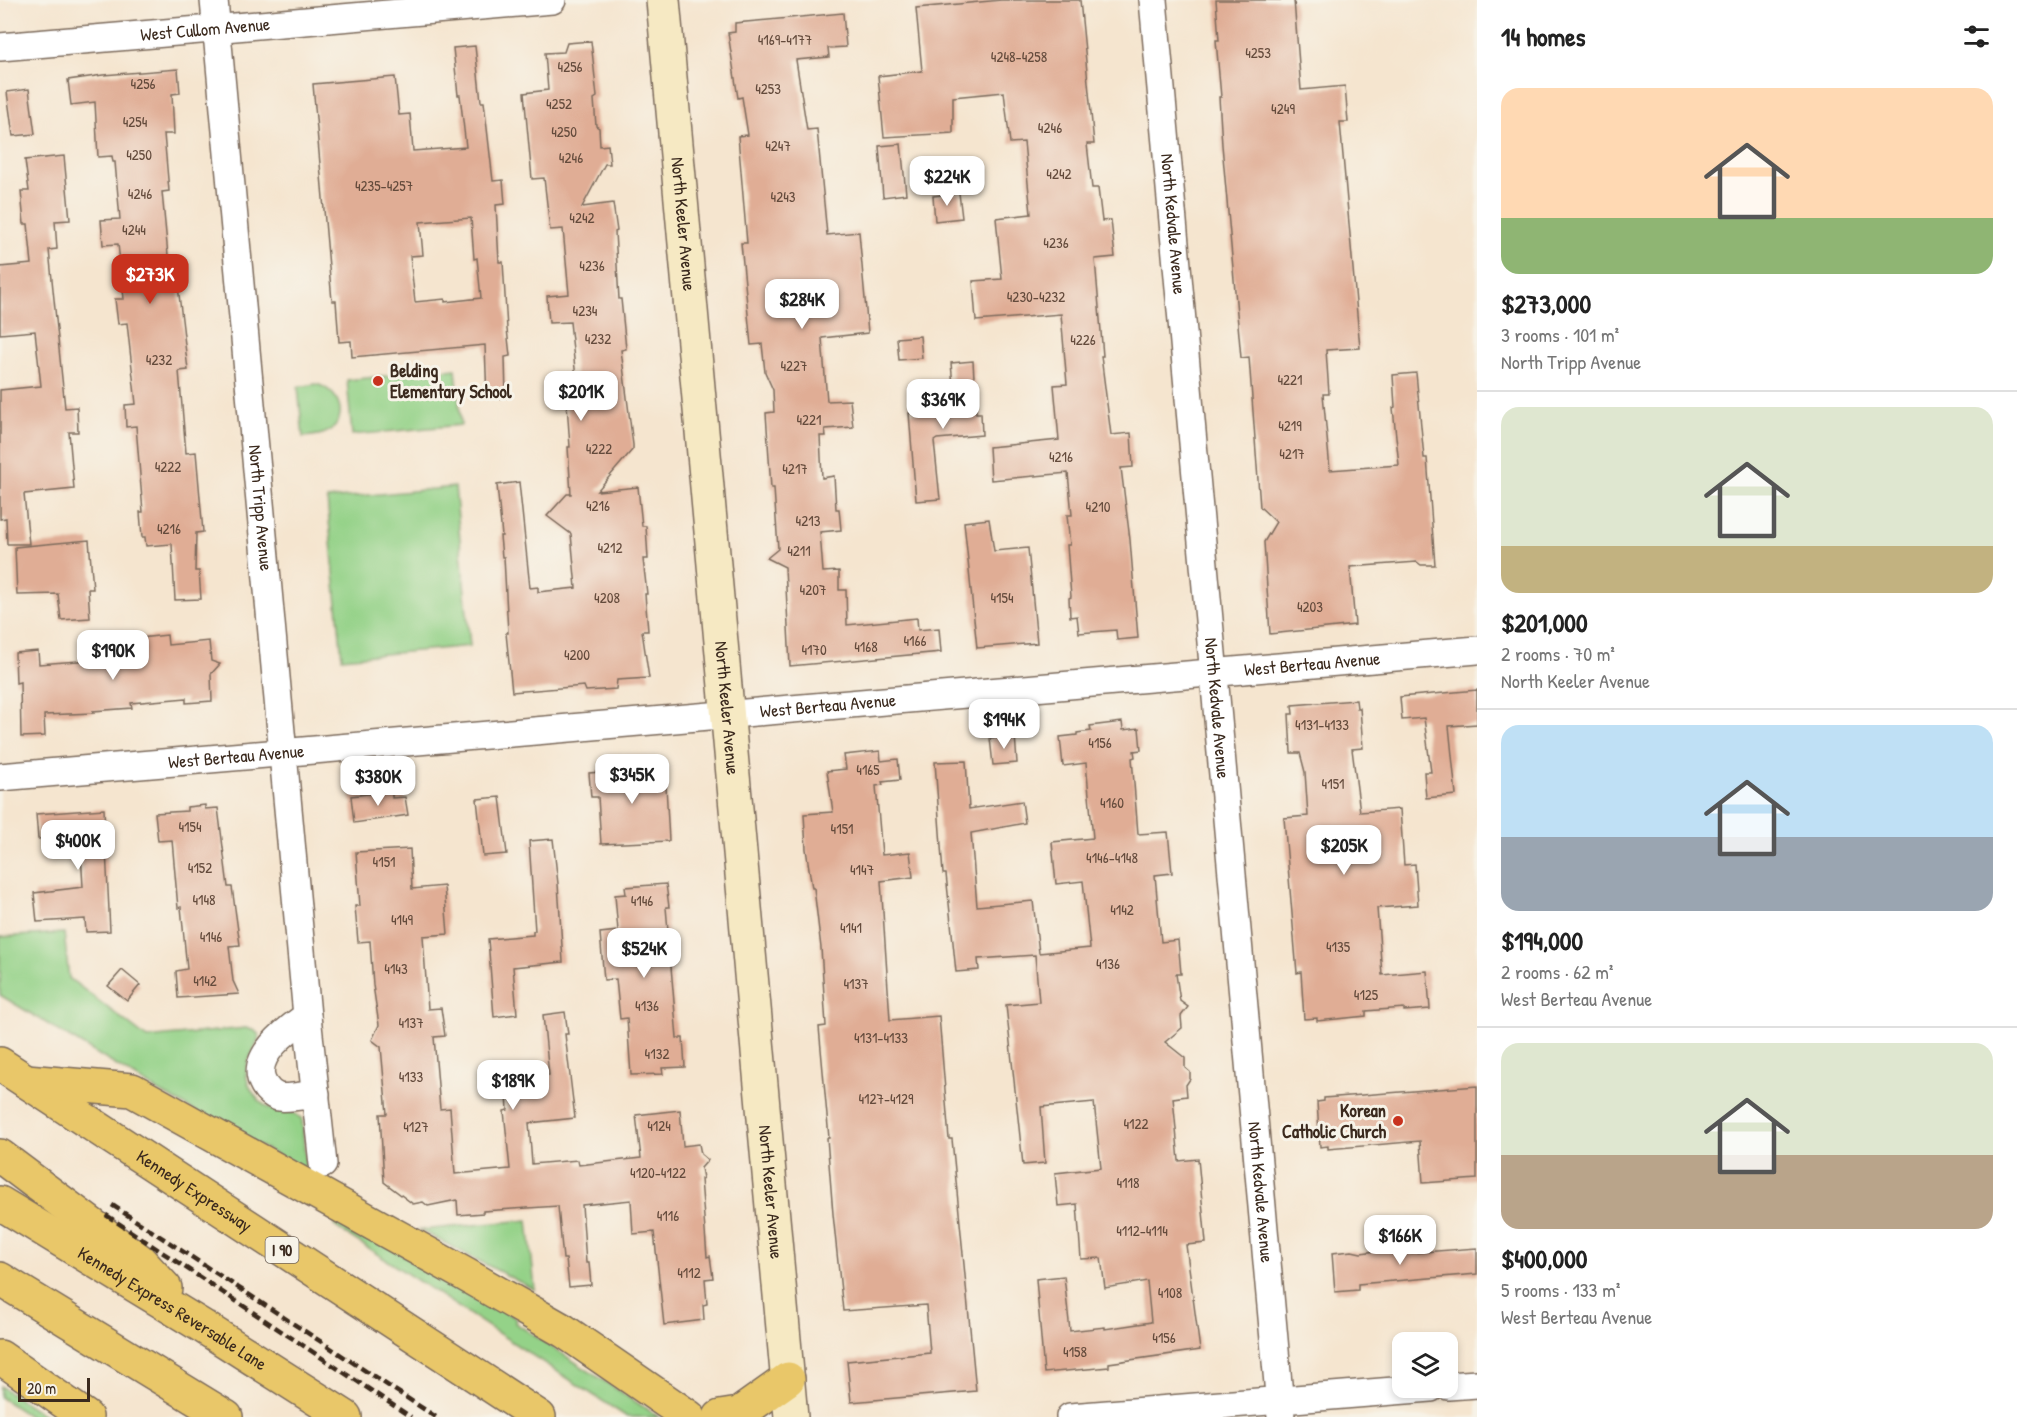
<!DOCTYPE html>
<html lang="en">
<head>
<meta charset="utf-8">
<style>
	:root { --surface:#fff; --page:#f2f2f2; --text:#222; --muted:#767676; --line:#e0e0e0; --accent:#c8321e }
	body { margin:0; font-family:"Patrick Hand",sans-serif; background:var(--page); color:var(--text); height:100vh; display:flex; flex-direction:column; font-size:22px; white-space:nowrap }
	* { box-sizing:border-box; margin:0 }
	p { font-size:20px; color:var(--muted) }
	.icon { flex:none; width:33px; height:33px; fill:none; stroke:currentColor; stroke-width:2; stroke-linecap:round; stroke-linejoin:round }
	.map { position:relative; flex:1; overflow:hidden }
	.side { display:flex; flex-direction:column; background:var(--surface); width:540px }
	.side>* { flex:none }
	.tools { position:absolute; left:1392px; top:1332px; display:grid; gap:12px }
	.tools a { display:grid; place-items:center; width:66px; height:66px; border-radius:12px; background:var(--surface); box-shadow:0 3px 9px #0003; font-size:30px }
	.scale { position:absolute; left:18px; bottom:15px; width:72px; box-sizing:border-box; padding-left:6px; border:3px solid #3b2a1e; border-top:0; font-size:16px; line-height:21px; white-space:nowrap; color:#3b2a1e; -webkit-text-stroke:4px #f7f3e8; paint-order:stroke }
	.price { position:absolute; translate:-50% -51px; padding:0 14px; border-radius:12px; background:#fff; color:#222; font-size:20px; line-height:39px; filter:drop-shadow(0 2px 3px #0008) }
	.price::after { content:''; position:absolute; left:50%; top:36px; width:18px; height:14px; margin-left:-9px; background:inherit; clip-path:polygon(0 0,100% 0,50% 100%) }
	.price.active { background:var(--accent); color:#fff }
	ul { padding:0; list-style:none }
	li { display:grid; align-content:center; gap:12px; height:318px; padding:0 24px }
	li+li { border-top:2px solid var(--line) }
	li span { display:grid; place-items:center; height:186px; border-radius:18px; color:#555 }
	li>.icon { margin-inline-start:auto }
	span .icon { width:108px; height:108px; fill:#fffc; stroke-width:1 }
	li b { font-size:26px }
	h2 { display:flex; justify-content:space-between; align-items:center; height:72px; padding:0 24px; font-size:26px }
	main { display:flex; flex:1; min-height:0 }
	.map>svg:first-child { display:block }
	.green { fill:#94d288; stroke:#687e53; stroke-width:1.5 }
	.building { fill:#e0ad95; fill-rule:evenodd }
	.lines { fill:none; stroke-linecap:round; stroke-linejoin:round }
	.street-casing { stroke:#7c6b5c; stroke-width:30 }
	.secondary-casing { stroke:#7c6b5c; stroke-width:36 }
	.highway-casing { stroke:#7c6b5c; stroke-width:36 }
	.street { stroke:#fff; stroke-width:27 }
	.secondary { stroke:#f6e9c3; stroke-width:33 }
	.highway { stroke:#e9c769; stroke-width:33 }
	.rail { stroke:#3b2a1e; stroke-width:4.5; stroke-dasharray:9 4.5; stroke-linecap:butt }
	.poi-dot { fill:#c8321e; stroke:#f7f3e8; stroke-width:2 }
	.labels { text-anchor:middle; stroke-width:6; stroke-linejoin:round; paint-order:stroke }
	.number-label { font-size:15px; fill:#644b3c }
	.shield { fill:#f7f3e8; stroke:#73665b; stroke-width:1.5 }
	.shield-label { font-size:16px; font-weight:bold; fill:#3b2a1e }
	.street-label { font-size:18px; fill:#3b2a1e; stroke:#f7f3e8 }
	.poi-label { font-size:18px; font-weight:bold; fill:#3b2a1e; stroke:#f7f3e8; text-anchor:start }
</style>
</head>
<body>
<main>
<div class="map">
<svg width="1477" height="1417" viewBox="0 0 1477 1417">
	<rect width="100%" height="100%" fill="#f7f3e8"/>
	<filter id="ink" filterUnits="userSpaceOnUse"><feTurbulence type="fractalNoise" baseFrequency=".0167" numOctaves="2"/><feDisplacementMap in="SourceGraphic" scale="12" xChannelSelector="R" yChannelSelector="G"/><feConvolveMatrix kernelMatrix="1 2 1 2 8 2 1 2 1" color-interpolation-filters="sRGB"/></filter>
	<filter id="wash" filterUnits="userSpaceOnUse"><feTurbulence type="fractalNoise" baseFrequency=".008" numOctaves="4" result="noise"/><feDisplacementMap in="SourceGraphic" scale="24" xChannelSelector="R" yChannelSelector="G"/><feGaussianBlur stdDeviation="1.35" result="paint"/><feColorMatrix in="noise" values="0 0 0 0 0 0 0 0 0 0 0 0 0 0 0 0 0 1.4 0 .05"/><feComposite in="paint" operator="in"/></filter>
	<g filter="url(#wash)">
		<rect width="100%" height="100%" fill="#f5e5cf"/>
		<g class="green">
			<polygon points="456,369 461,425 352,435 347,380"/>
			<path d="M316 384C339 390 351 418 327 432 320 436 311 436 303 437L298 387Z"/>
			<polygon points="455,487 470,646 342,658 327,499"/>
			<path d="M64 933 69 978 147 1038 246 1028 255 1031 259 1035C258 1047 249 1055 247 1066 243 1080 255 1100 267 1107 280 1114 288 1106 302 1119L306 1171 158 1091 0 995V937Z"/>
			<polygon points="338,1218 516,1318 515,1323 659,1417 627,1417 334,1226"/>
			<polygon points="528,1220 535,1290 420,1230"/>
			<polygon points="0,1386 47,1417 30,1417 0,1397"/>
		</g>
		<g id="blocks">
			<g class="building">
				<polygon points="1001,0 1080,0 1094,144 1087,144 1092,188 1098,188 1102,221 1111,220 1115,257 1095,259 1103,356 1101,356 1111,435 1131,433 1133,467 1121,468 1130,540 1138,638 1117,640 1116,630 1079,633 1077,616 1070,617 1069,598 1071,597 1067,545 1070,545 1067,515 1072,515 1068,473 991,480 989,447 1059,440 1054,385 1067,384 1061,314 976,321 973,281 1002,279 996,218 1031,214 1024,142 1010,143 1004,92 953,97 953,133 884,137 878,76 922,71 916,8"/>
				<polygon points="1216,0 1294,0 1301,90 1345,86 1348,122 1340,122 1360,348 1326,350 1329,394 1323,394 1330,470 1399,465 1393,408 1395,407 1393,375 1416,373 1424,458 1427,458 1435,565 1421,565 1417,562 1350,567 1355,625 1270,634 1264,542 1276,522 1260,507 1249,357 1241,358 1222,145 1219,97 1221,97 1216,40 1219,40"/>
				<polygon points="843,13 846,47 828,48 829,57 796,60 807,130 817,129 827,235 859,232 868,333 822,338 827,401 850,400 853,427 825,429 826,436 820,436 822,478 834,476 836,509 839,509 841,530 820,532 823,572 839,571 839,590 846,590 847,625 917,618 918,630 939,628 941,652 790,666 785,567 767,558 778,549 774,488 771,488 766,413 774,412 773,390 765,372 762,344 751,345 741,243 747,243 738,136 748,135 742,97 738,98 728,33 735,32 735,23"/>
				<polygon points="591,41 597,97 594,99 596,126 599,128 600,146 608,145 610,164 605,164 582,207 613,203 617,231 615,232 619,299 621,299 626,349 621,350 633,445 633,449 597,491 638,487 642,526 646,526 648,559 643,559 647,594 645,594 648,631 642,631 649,678 617,680 616,689 586,691 584,686 512,692 506,633 508,633 504,557 502,557 500,536 502,536 497,485 519,482 530,588 538,587 538,592 576,588 571,534 547,516 567,494 571,494 568,447 570,447 567,404 554,405 551,380 576,378 570,322 549,323 547,296 569,294 563,229 550,230 544,178 532,179 524,93 548,90 545,53 564,52 567,43"/>
				<path d="M475 46 481 102H484L493 181 503 180 505 204 496 205 499 262H503L507 329 510 356 505 357 506 398 487 399 485 345 352 357 351 341 339 342 336 301H332L313 84 395 77 399 115 410 114 413 151 466 147 460 95H458L453 48ZM471 218 474 259 477 258 481 298 445 302V299L415 302 410 256 423 255 420 222Z"/>
				<polygon points="178,69 180,93 172,94 174,134 164,134 169,191 162,192 171,287 178,286 188,370 179,371 186,453 196,452 203,532 196,533 195,571 199,571 201,599 175,600 172,544 146,546 145,537 142,537 140,512 143,512 136,426 126,427 125,405 136,404 127,323 118,324 115,299 124,299 118,244 103,245 101,220 120,219 115,162 113,162 112,156 98,157 95,102 71,105 68,80 103,75"/>
				<polygon points="29,89 35,134 13,136 7,92"/>
				<polygon points="901,144 906,194 883,197 879,146"/>
				<polygon points="64,156 70,220 55,221 57,249 49,250 65,408 77,407 78,432 69,432 74,489 24,494 29,544 7,544 6,518 0,519 0,390 41,386 35,331 0,334 0,267 32,264 28,224 24,224 21,191 29,191 25,160"/>
				<polygon points="959,193 962,218 935,221 933,196"/>
				<polygon points="920,336 922,358 899,360 897,338"/>
				<polygon points="973,361 976,413 981,413 982,435 937,439 934,441 940,499 916,501 909,413 955,409 951,363"/>
				<polygon points="989,519 994,551 1028,548 1037,643 977,648 964,522"/>
				<polygon points="89,540 93,589 88,589 90,618 61,620 58,594 17,595 15,547"/>
				<polygon points="167,635 168,645 209,641 211,661 220,664 211,674 212,701 186,703 186,698 131,703 132,708 93,711 94,713 44,715 45,736 21,737 20,682 16,683 15,653 38,651 39,664 104,659 104,654 141,651 140,638"/>
				<polygon points="1477,690 1477,724 1449,726 1456,795 1426,798 1424,772 1431,772 1424,718 1402,720 1400,697"/>
				<polygon points="1356,700 1357,708 1360,708 1363,748 1352,749 1360,812 1400,809 1404,865 1415,864 1418,905 1377,908 1382,975 1427,971 1430,1009 1404,1011 1404,1008 1366,1011 1366,1016 1317,1021 1317,1018 1304,1019 1301,972 1297,973 1284,818 1308,816 1305,772 1300,753 1291,753 1289,714 1293,714 1292,705"/>
				<polygon points="1122,722 1123,730 1139,728 1141,750 1134,751 1135,757 1132,758 1138,834 1168,832 1172,873 1155,875 1161,942 1178,940 1181,974 1176,974 1180,1001 1188,1007 1181,1016 1182,1028 1165,1042 1185,1058 1185,1068 1190,1072 1190,1079 1186,1085 1187,1096 1173,1098 1179,1161 1198,1159 1206,1243 1186,1245 1200,1350 1109,1363 1109,1367 1044,1373 1036,1279 1064,1276 1070,1331 1105,1327 1105,1329 1151,1322 1147,1281 1105,1288 1101,1258 1081,1259 1077,1204 1058,1206 1055,1173 1101,1168 1094,1102 1041,1107 1045,1163 1023,1165 1006,1005 1039,1002 1035,955 978,959 979,970 956,972 946,874 943,874 935,762 966,761 969,809 1022,801 1025,823 971,833 977,906 1033,901 1039,953 1090,948 1083,881 1056,884 1052,842 1093,838 1086,763 1063,766 1060,737 1077,735 1077,733 1091,731 1090,726"/>
				<polygon points="1015,735 1017,763 993,765 990,738"/>
				<polygon points="880,751 881,761 898,759 900,780 882,782 883,785 876,786 882,855 910,852 913,877 881,881 890,1020 939,1016 949,1139 952,1139 976,1391 851,1402 847,1361 930,1353 926,1305 843,1311 833,1214 827,1138 829,1138 819,1027 826,1026 821,948 814,888 812,888 806,849 804,814 833,812 827,771 846,769 844,755"/>
				<polygon points="665,767 669,841 601,844 598,797 591,797 589,773"/>
				<polygon points="392,791 392,798 405,797 408,815 354,823 351,796"/>
				<polygon points="500,797 507,854 483,856 477,799"/>
				<polygon points="205,805 205,809 218,808 228,887 232,887 240,945 229,946 233,981 239,994 178,998 176,971 187,969 181,907 178,908 172,840 158,841 155,813 187,811 187,807"/>
				<polygon points="104,809 110,931 86,932 85,919 37,922 34,893 83,887 80,836 38,839 36,814"/>
				<polygon points="553,839 558,884 563,962 513,967 517,1014 494,1017 488,939 533,935 533,931 535,931 529,841"/>
				<polygon points="410,849 412,889 444,886 448,934 423,936 428,1009 441,1008 445,1036 434,1037 440,1109 450,1108 455,1174 510,1169 504,1111 508,1110 506,1078 549,1075 543,1015 565,1012 568,1034 565,1034 575,1118 529,1123 532,1164 578,1160 579,1165 641,1158 636,1115 680,1110 683,1146 699,1144 701,1154 708,1160 701,1168 703,1178 701,1179 707,1257 710,1256 713,1278 705,1279 707,1304 703,1305 704,1320 664,1325 654,1232 633,1234 631,1200 582,1205 586,1263 589,1263 591,1285 569,1287 566,1259 563,1259 558,1206 483,1211 483,1213 458,1215 457,1200 428,1206 423,1202 413,1204 384,1182 380,1114 387,1114 381,1047 372,1040 379,1025 373,985 370,941 358,942 355,906 360,906 356,852"/>
				<polygon points="666,884 669,907 666,907 677,1038 683,1038 685,1067 662,1068 663,1074 631,1075 627,1018 620,1019 616,979 604,980 600,933 618,931 615,895 626,894 625,887"/>
				<polygon points="122,970 140,985 127,1001 108,986"/>
				<polygon points="1477,1086 1477,1179 1423,1183 1420,1141 1328,1149 1328,1146 1320,1147 1317,1102 1324,1101 1324,1098"/>
				<polygon points="1477,1248 1477,1274 1358,1284 1358,1290 1335,1292 1332,1253 1352,1251 1361,1253 1392,1249 1396,1254"/>
			</g>
		</g>
	</g>
	<g filter="url(#ink)">
		<use href="#blocks" fill-opacity="0" stroke="#7c6b5c" stroke-width="1.5"/>
		<g class="lines">
			<g class="street-casing">
				<g id="street">
					<path id="s1" d="M214 0 307 1016 323 1164"/>
					<path id="s2" d="M1153 0 1281 1417"/>
					<path id="s3" d="M0 47 552 0"/>
					<path id="s4" d="M0 777 1477 650"/>
					<path d="M307 1016C288 1029 248 1058 264 1085 267 1090 273 1095 278 1097 286 1099 307 1095 316 1094"/>
					<polyline points="1448,1386 1477,1384"/>
					<polyline points="1070,1417 1431,1388"/>
				</g>
			</g>
			<g class="secondary-casing">
				<g id="secondary">
					<path id="s5" d="M663 0 791 1417"/>
				</g>
			</g>
			<g class="highway-casing">
				<g id="highway">
					<path id="s6" d="M0 1064 539 1417"/>
					<polyline points="26,1081 132,1090 466,1275 564,1331 689,1417"/>
					<polyline points="0,1156 140,1261 165,1288"/>
					<path id="s7" d="M0 1203 202 1326 345 1417"/>
					<polyline points="0,1279 226,1417"/>
					<polyline points="0,1357 86,1417"/>
					<polyline points="720,1417 739,1414 788,1379"/>
				</g>
			</g>
			<use href="#street" class="street"/>
			<use href="#secondary" class="secondary"/>
			<use href="#highway" class="highway"/>
			<g class="rail">
				<polyline points="112,1205 436,1417"/>
				<polyline points="106,1215 411,1417"/>
			</g>
		</g>
	</g>
	<g class="poi-dot">
		<circle cx="378" cy="381" r="6"/>
		<circle cx="1398" cy="1121" r="6"/>
	</g>
	<g class="labels">
		<g class="number-label">
			<text x="785" y="45">4169-4177</text>
			<text x="1258" y="58">4253</text>
			<text x="1019" y="62">4248-4258</text>
			<text x="570" y="72">4256</text>
			<text x="143" y="89">4256</text>
			<text x="768" y="94">4253</text>
			<text x="559" y="109">4252</text>
			<text x="1283" y="114">4249</text>
			<text x="135" y="127">4254</text>
			<text x="1050" y="133">4246</text>
			<text x="564" y="137">4250</text>
			<text x="778" y="151">4247</text>
			<text x="139" y="160">4250</text>
			<text x="571" y="163">4246</text>
			<text x="1059" y="179">4242</text>
			<text x="384" y="191">4235-4257</text>
			<text x="140" y="199">4246</text>
			<text x="783" y="202">4243</text>
			<text x="582" y="223">4242</text>
			<text x="134" y="235">4244</text>
			<text x="1056" y="248">4236</text>
			<text x="592" y="271">4236</text>
			<text x="1036" y="302">4230-4232</text>
			<text x="585" y="316">4234</text>
			<text x="598" y="344">4232</text>
			<text x="1083" y="345">4226</text>
			<text x="159" y="365">4232</text>
			<text x="794" y="371">4227</text>
			<text x="1290" y="385">4221</text>
			<text x="809" y="425">4221</text>
			<text x="1290" y="431">4219</text>
			<text x="599" y="454">4222</text>
			<text x="1292" y="459">4217</text>
			<text x="1061" y="462">4216</text>
			<text x="168" y="472">4222</text>
			<text x="795" y="474">4217</text>
			<text x="598" y="511">4216</text>
			<text x="1098" y="512">4210</text>
			<text x="808" y="526">4213</text>
			<text x="169" y="534">4216</text>
			<text x="610" y="553">4212</text>
			<text x="799" y="556">4211</text>
			<text x="813" y="595">4207</text>
			<text x="607" y="603">4208</text>
			<text x="1002" y="603">4154</text>
			<text x="1310" y="612">4203</text>
			<text x="915" y="646">4166</text>
			<text x="866" y="652">4168</text>
			<text x="814" y="655">4170</text>
			<text x="577" y="660">4200</text>
			<text x="1322" y="730">4131-4133</text>
			<text x="1100" y="748">4156</text>
			<text x="868" y="775">4165</text>
			<text x="1333" y="789">4151</text>
			<text x="1112" y="808">4160</text>
			<text x="190" y="832">4154</text>
			<text x="842" y="834">4151</text>
			<text x="1112" y="863">4146-4148</text>
			<text x="384" y="867">4151</text>
			<text x="200" y="873">4152</text>
			<text x="862" y="875">4147</text>
			<text x="204" y="905">4148</text>
			<text x="642" y="906">4146</text>
			<text x="1122" y="915">4142</text>
			<text x="402" y="925">4149</text>
			<text x="851" y="933">4141</text>
			<text x="211" y="942">4146</text>
			<text x="1338" y="952">4135</text>
			<text x="1108" y="969">4136</text>
			<text x="396" y="974">4143</text>
			<text x="205" y="986">4142</text>
			<text x="856" y="989">4137</text>
			<text x="1366" y="1000">4125</text>
			<text x="647" y="1011">4136</text>
			<text x="411" y="1028">4137</text>
			<text x="881" y="1043">4131-4133</text>
			<text x="657" y="1059">4132</text>
			<text x="411" y="1082">4133</text>
			<text x="886" y="1104">4127-4129</text>
			<text x="1136" y="1129">4122</text>
			<text x="659" y="1131">4124</text>
			<text x="416" y="1132">4127</text>
			<text x="658" y="1178">4120-4122</text>
			<text x="1128" y="1188">4118</text>
			<text x="668" y="1221">4116</text>
			<text x="1142" y="1236">4112-4114</text>
			<text x="689" y="1278">4112</text>
			<text x="1170" y="1298">4108</text>
			<text x="1164" y="1343">4156</text>
			<text x="1075" y="1357">4158</text>
		</g>
		<rect class="shield" x="265.5" y="1237" width="33" height="26" rx="4.5"/>
		<g class="shield-label">
			<text x="282" y="1256">I 90</text>
		</g>
		<g class="street-label">
			<text dy="6" stroke="none"><textPath href="#s3" startOffset="206">West Cullom Avenue</textPath></text>
			<text dy="6" stroke="none"><textPath href="#s2" startOffset="225">North Kedvale Avenue</textPath></text>
			<text dy="6" stroke="none"><textPath href="#s5" startOffset="225">North Keeler Avenue</textPath></text>
			<text dy="6" stroke="none"><textPath href="#s1" startOffset="510">North Tripp Avenue</textPath></text>
			<text dy="6" stroke="none"><textPath href="#s4" startOffset="1317">West Berteau Avenue</textPath></text>
			<text dy="6" stroke="none"><textPath href="#s4" startOffset="831">West Berteau Avenue</textPath></text>
			<text dy="6" stroke="none"><textPath href="#s5" startOffset="711">North Keeler Avenue</textPath></text>
			<text dy="6" stroke="none"><textPath href="#s2" startOffset="711">North Kedvale Avenue</textPath></text>
			<text dy="6" stroke="none"><textPath href="#s4" startOffset="237">West Berteau Avenue</textPath></text>
			<text dy="6" stroke="none"><textPath href="#s6" startOffset="232">Kennedy Expressway</textPath></text>
			<text dy="6" stroke="none"><textPath href="#s5" startOffset="1197">North Keeler Avenue</textPath></text>
			<text dy="6" stroke="none"><textPath href="#s2" startOffset="1197">North Kedvale Avenue</textPath></text>
			<text dy="6" stroke="none"><textPath href="#s7" startOffset="202">Kennedy Express Reversable Lane</textPath></text>
		</g>
		<g class="poi-label">
			<text x="390" y="377">Belding<tspan x="390" dy="21">Elementary School</tspan></text>
			<text x="1386" y="1117" text-anchor="end">Korean<tspan x="1386" dy="21">Catholic Church</tspan></text>
		</g>
	</g>
</svg>
<div class="tools">
<a><svg class="icon" aria-label="layers" viewBox="0 0 24 24"><path d="M12 4l9 5-9 5-9-5zM3 14l9 5 9-5"/></svg></a>
</div>
<div class="scale">20 m</div>
<b class="price" style="left:947px;top:207px">$224K</b>
<b class="price active" style="left:150px;top:305px">$273K</b>
<b class="price" style="left:802px;top:330px">$284K</b>
<b class="price" style="left:581px;top:422px">$201K</b>
<b class="price" style="left:943px;top:430px">$369K</b>
<b class="price" style="left:113px;top:681px">$190K</b>
<b class="price" style="left:1004px;top:750px">$194K</b>
<b class="price" style="left:632px;top:805px">$345K</b>
<b class="price" style="left:378px;top:807px">$380K</b>
<b class="price" style="left:78px;top:871px">$400K</b>
<b class="price" style="left:1344px;top:876px">$205K</b>
<b class="price" style="left:644px;top:979px">$524K</b>
<b class="price" style="left:513px;top:1111px">$189K</b>
<b class="price" style="left:1400px;top:1266px">$166K</b>
</div>
<section class="side">
<h2>14 homes<svg class="icon" aria-label="filters" viewBox="0 0 24 24"><path d="M4 7h16M4 17h16"/><circle cx="9" cy="7" r="2"/><circle cx="15" cy="17" r="2"/></svg></h2>
<ul>
<li><span style="background:linear-gradient(#ffd9b3 70%,#8fb573 0)"><svg class="icon" aria-label="home" viewBox="0 0 24 24"><path d="M3 11l9-7 9 7M6 9v11h12V9"/></svg></span><div><b>$273,000</b><p>3 rooms · 101 m²</p><p>North Tripp Avenue</p></div></li>
<li><span style="background:linear-gradient(#dfe7d0 75%,#c2b280 0)"><svg class="icon" aria-label="home" viewBox="0 0 24 24"><path d="M3 11l9-7 9 7M6 9v11h12V9"/></svg></span><div><b>$201,000</b><p>2 rooms · 70 m²</p><p>North Keeler Avenue</p></div></li>
<li><span style="background:linear-gradient(#bfe0f5 60%,#9aa5b1 0)"><svg class="icon" aria-label="home" viewBox="0 0 24 24"><path d="M3 11l9-7 9 7M6 9v11h12V9"/></svg></span><div><b>$194,000</b><p>2 rooms · 62 m²</p><p>West Berteau Avenue</p></div></li>
<li><span style="background:linear-gradient(#dfe7d0 60%,#b9a48a 0)"><svg class="icon" aria-label="home" viewBox="0 0 24 24"><path d="M3 11l9-7 9 7M6 9v11h12V9"/></svg></span><div><b>$400,000</b><p>5 rooms · 133 m²</p><p>West Berteau Avenue</p></div></li>
</ul>
</section>
</main>
</body>
</html>
